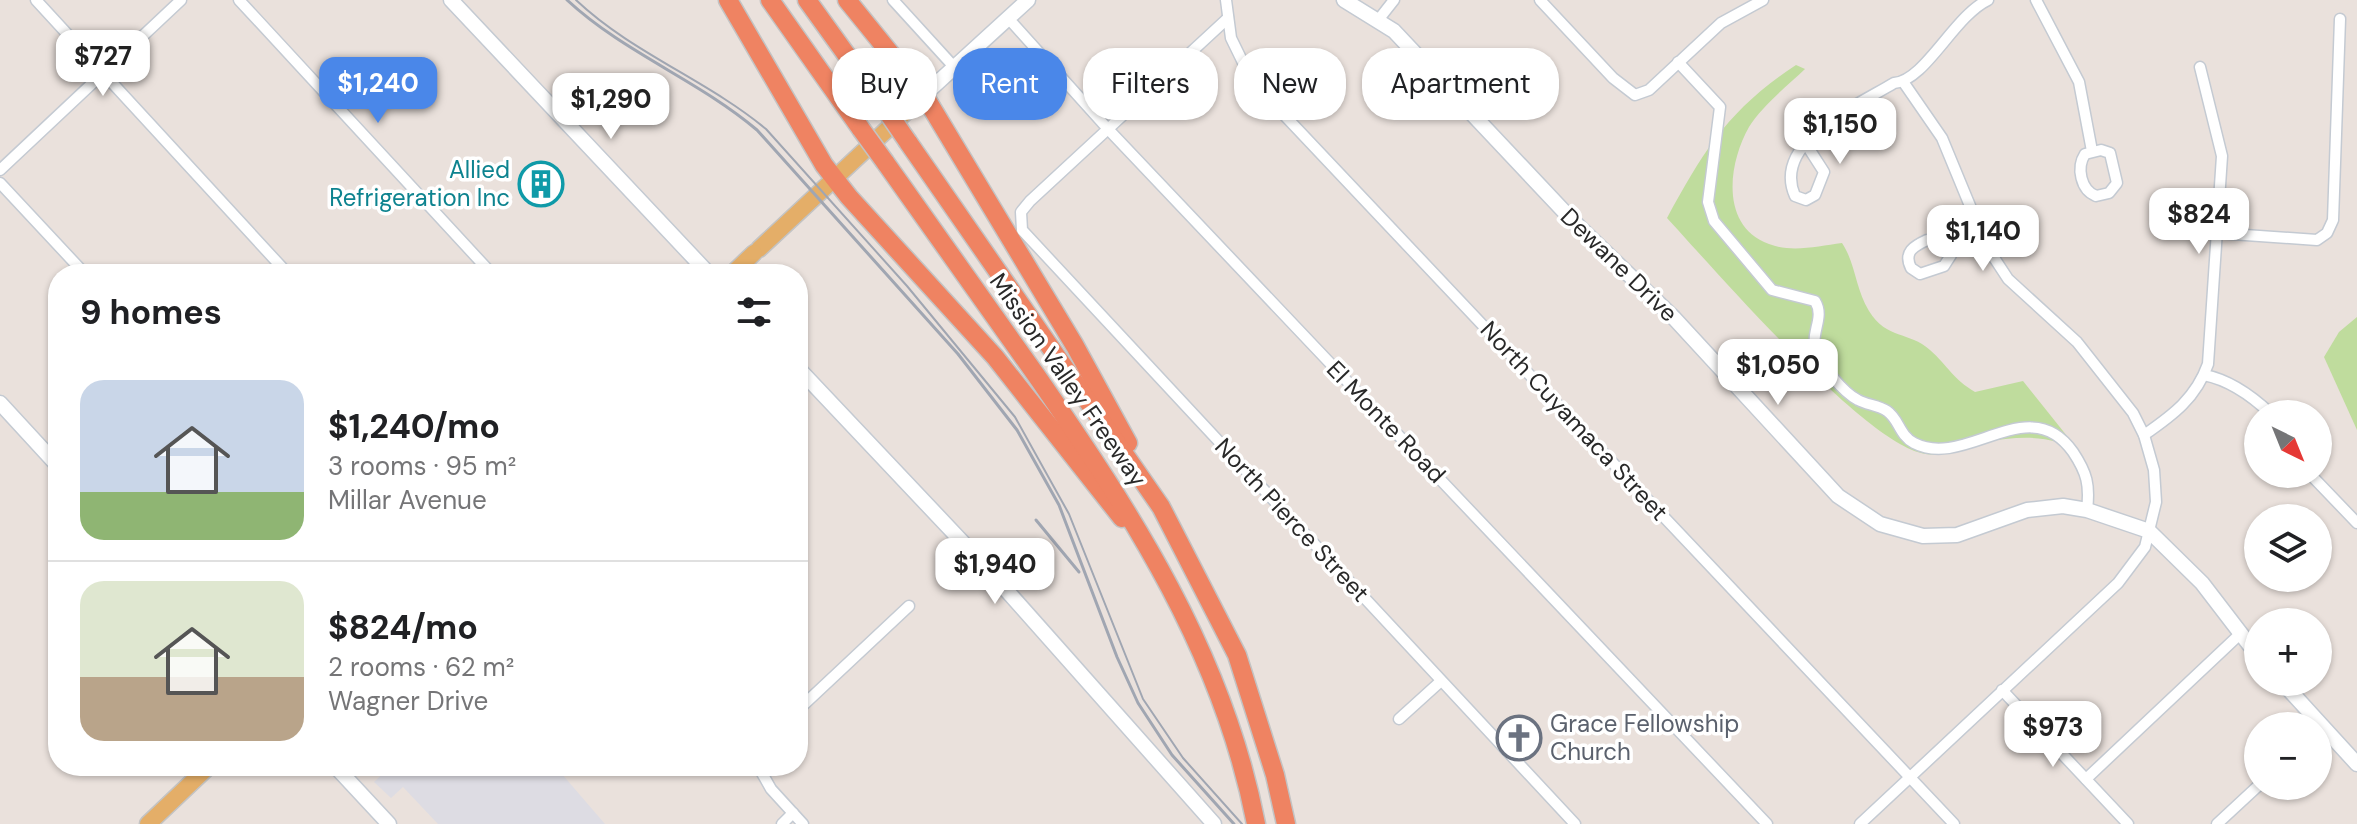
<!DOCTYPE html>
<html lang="en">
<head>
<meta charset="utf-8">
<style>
	:root { --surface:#fff; --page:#f2f2f2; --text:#202124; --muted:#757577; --line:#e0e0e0; --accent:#4a87e9 }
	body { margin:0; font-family:"DM Sans",sans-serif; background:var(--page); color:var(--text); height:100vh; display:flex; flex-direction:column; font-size:30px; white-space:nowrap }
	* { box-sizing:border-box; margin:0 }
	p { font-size:26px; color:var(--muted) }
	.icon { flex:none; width:44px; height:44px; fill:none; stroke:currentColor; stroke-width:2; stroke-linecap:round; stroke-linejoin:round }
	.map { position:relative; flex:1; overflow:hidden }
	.panel { position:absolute; left:48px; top:264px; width:760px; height:512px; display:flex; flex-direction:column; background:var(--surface); border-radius:32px; box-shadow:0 2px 6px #0004 }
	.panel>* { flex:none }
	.hud { position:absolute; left:832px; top:48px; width:760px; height:72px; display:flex; gap:16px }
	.needle { width:52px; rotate:137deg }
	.buttons { position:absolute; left:2244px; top:400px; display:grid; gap:16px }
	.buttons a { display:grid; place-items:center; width:88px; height:88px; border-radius:50%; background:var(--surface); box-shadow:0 2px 6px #0004; font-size:40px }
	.price { position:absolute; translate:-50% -68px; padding:0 18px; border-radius:16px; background:#fff; color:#222; font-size:26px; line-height:52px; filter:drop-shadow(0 2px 4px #0008) }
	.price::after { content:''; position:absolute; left:50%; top:48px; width:24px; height:18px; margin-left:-12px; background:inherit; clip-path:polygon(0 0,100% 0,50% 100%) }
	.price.current { background:var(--accent); color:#fff }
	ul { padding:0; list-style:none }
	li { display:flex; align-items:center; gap:24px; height:200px; padding:0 32px }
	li+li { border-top:2px solid var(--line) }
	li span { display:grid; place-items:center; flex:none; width:224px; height:160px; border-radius:24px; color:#555 }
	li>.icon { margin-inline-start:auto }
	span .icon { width:96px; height:96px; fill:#fffc; stroke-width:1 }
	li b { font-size:34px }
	h2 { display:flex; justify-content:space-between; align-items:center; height:96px; padding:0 32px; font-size:34px }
	.pill { padding:0 28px; border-radius:32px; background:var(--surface); box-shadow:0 2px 6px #0004; font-size:28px; line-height:72px }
	.pill.current { background:var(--accent); color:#fff }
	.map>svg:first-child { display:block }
	.industrial { fill:#dddce3 }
	.green { fill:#bfdc9d }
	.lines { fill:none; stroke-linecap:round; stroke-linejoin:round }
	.street-casing { stroke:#c4cad2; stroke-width:13 }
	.secondary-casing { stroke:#c4cad2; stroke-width:17 }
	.primary-casing { stroke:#c3c3c3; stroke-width:19 }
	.highway-casing { stroke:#c3c3c3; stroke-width:21 }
	.street { stroke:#fff; stroke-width:10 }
	.secondary { stroke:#fff; stroke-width:14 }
	.primary { stroke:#e4ae68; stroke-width:16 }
	.highway { stroke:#ef8362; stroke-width:18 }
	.tram { stroke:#a0a6b2; stroke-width:2 }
	.rail { stroke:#a0a6b2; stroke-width:3 }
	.highway-bridge-casing { stroke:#c3c3c3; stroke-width:21; stroke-linecap:butt }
	.highway-bridge { stroke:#ef8362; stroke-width:18 }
	.labels { text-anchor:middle; stroke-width:7; stroke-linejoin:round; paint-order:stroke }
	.culture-label { font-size:24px; fill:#0d838f; stroke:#fff; text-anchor:end }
	.street-label { font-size:24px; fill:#292929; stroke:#fff }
	.worship-label { font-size:24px; fill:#5b616d; stroke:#fff; text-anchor:start }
</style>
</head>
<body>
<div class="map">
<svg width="2357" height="824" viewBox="0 0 2357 824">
	<rect width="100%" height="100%" fill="#eae1dc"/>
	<polygon class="industrial" points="391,766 555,766 605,824 438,824 403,787 391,798 374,782"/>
	<g class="green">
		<path d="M1796 65 1805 69C1787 86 1762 106 1749 127 1728 164 1720 226 1769 244 1792 253 1818 246 1842 243 1856 264 1855 288 1869 311 1887 340 1909 331 1930 350 1948 366 1953 379 1975 392L2023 381 2067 436 2057 442C2035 435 2009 438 1985 442 1963 446 1945 459 1921 453 1860 438 1715 270 1667 218 1704 150 1729 109 1796 65Z"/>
		<polygon points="2357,317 2357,430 2324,357 2339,332"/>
	</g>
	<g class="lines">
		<g class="street-casing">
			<g id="street">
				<polyline points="36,0 288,274"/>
				<polyline points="239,0 492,274"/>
				<polyline points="893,0 955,68"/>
				<polyline points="1226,0 1231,38 1252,81 1954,824"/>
				<polyline points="1540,0 1613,78 1635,95 1649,90 1721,23 1763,0"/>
				<polyline points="2036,0 2079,82 2092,151"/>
				<polyline points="1008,18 1107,128 1767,824"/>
				<polyline points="1228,18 1030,201 1021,212 1022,230 1575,824"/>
				<polyline points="1379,19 1394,0"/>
				<path d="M1678 62 1720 107 1708 202 1714 221 1772 290 1815 301C1825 317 1811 332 1815 348 1819 364 1844 393 1858 400 1867 405 1878 405 1887 411 1899 419 1899 435 1914 443 1966 470 2029 389 2073 452 2087 473 2090 485 2087 510"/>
				<path d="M1806 144 1824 172 1815 195 1806 200 1795 196C1771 142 1858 105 1894 83 1925 81 1954 16 1988 0"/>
				<path d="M2101 150 2110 153 2117 183 2109 193 2096 196C2081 190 2076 168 2085 154Z"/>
				<polyline points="0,170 181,0"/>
				<polyline points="0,183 85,274"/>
				<polyline points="2217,233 2317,240 2327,233 2333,220 2340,19"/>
				<path d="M1927 240 1946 243 1951 255 1944 266 1920 274 1911 268C1903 252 1914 246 1927 240Z"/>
				<polyline points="1950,250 1983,237"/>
				<path d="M2204 375C2230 380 2252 396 2271 414"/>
				<path d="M2144 435C2173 415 2196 398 2208 364L2222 156 2200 67"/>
				<polyline points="2310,474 2357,523"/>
				<polyline points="2002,690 2128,824"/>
				<polyline points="798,710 909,606"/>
				<polyline points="1399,719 1441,681"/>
				<polyline points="758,766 771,789 803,824"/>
				<polyline points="2086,779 2239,635"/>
				<polyline points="782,824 793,813"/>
				<polyline points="1860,824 2118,583 2145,547 2156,502 2154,470 2144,435 2133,413 2077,342 2008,279 1987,247 1942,138 1904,83"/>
				<polyline points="2217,824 2258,786"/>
			</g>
		</g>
		<g class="secondary-casing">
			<g id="secondary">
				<polyline points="451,0 709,274"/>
				<polyline points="1344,0 1394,31 1573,221 1674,318 1838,496 1880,524 1923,536 1957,535 2027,510 2063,506 2087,510 2149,531 2202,583 2258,656"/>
				<polyline points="924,95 1028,0"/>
				<polyline points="798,368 985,566 1214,824"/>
				<polyline points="0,403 58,466"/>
				<polyline points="2282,682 2357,764"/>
				<polyline points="335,766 389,824"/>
			</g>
		</g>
		<g class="primary-casing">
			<g id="primary">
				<polyline points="759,249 924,95"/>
				<polyline points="732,274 754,253"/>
				<polyline points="148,824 209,766"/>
			</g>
		</g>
		<g class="highway-casing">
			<g id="highway">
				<polyline points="728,0 824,165 849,197 995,357 1122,518"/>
				<polyline points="770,0 861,129"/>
				<polyline points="807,0 884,107"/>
				<polyline points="847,0 924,95 1075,346 1128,443"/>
				<polyline points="908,142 1161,507 1237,655 1275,775 1286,824"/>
				<path d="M885 162C935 233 986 304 1036 375 1133 515 1223 653 1256 824"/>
			</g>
		</g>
		<use href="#street" class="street"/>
		<use href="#secondary" class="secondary"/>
		<use href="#primary" class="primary"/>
		<use href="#highway" class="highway"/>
		<path class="tram" d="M576 0C632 53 707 80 766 129L907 286 1015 417 1069 514 1143 699 1183 758 1242 824"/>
		<g class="rail">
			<path d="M567 0C624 53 698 80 757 130L958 354 1017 430 1059 505 1117 657 1138 703 1172 755 1234 824"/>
			<polyline points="1036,520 1079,572"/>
		</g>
		<g class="highway-bridge-casing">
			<g id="highway-bridge">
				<polyline points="884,107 908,142"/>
				<polyline points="861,129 885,162"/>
			</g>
		</g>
		<use href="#highway-bridge" class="highway-bridge"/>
	</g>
	<defs>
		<g id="building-ring" transform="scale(2.3)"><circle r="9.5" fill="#fff" stroke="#0f9aa8" stroke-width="1.5"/><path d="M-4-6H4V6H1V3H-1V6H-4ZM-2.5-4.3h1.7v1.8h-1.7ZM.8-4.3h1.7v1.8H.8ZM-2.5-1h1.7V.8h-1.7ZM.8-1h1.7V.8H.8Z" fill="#0f9aa8"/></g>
		<g id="church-ring" transform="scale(2.3)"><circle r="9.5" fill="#fff" stroke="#6b7280" stroke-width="1.5"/><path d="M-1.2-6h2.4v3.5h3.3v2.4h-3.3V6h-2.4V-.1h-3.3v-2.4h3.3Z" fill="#6b7280"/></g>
	</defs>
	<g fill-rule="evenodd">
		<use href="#building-ring" x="541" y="184"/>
		<use href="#church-ring" x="1519" y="738"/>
	</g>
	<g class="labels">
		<g class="culture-label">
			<text x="510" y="178">Allied<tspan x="510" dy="28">Refrigeration Inc</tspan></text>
		</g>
		<g class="street-label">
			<text transform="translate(1619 265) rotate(44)" y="8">Dewane Drive</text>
			<text transform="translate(1068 380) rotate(55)" y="8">Mission Valley Freeway</text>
			<text transform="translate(1574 421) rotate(47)" y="8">North Cuyamaca Street</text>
			<text transform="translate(1386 422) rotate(46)" y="8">El Monte Road</text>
			<text transform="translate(1292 520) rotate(47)" y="8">North Pierce Street</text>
		</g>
		<g class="worship-label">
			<text x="1550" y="732">Grace Fellowship<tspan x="1550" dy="28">Church</tspan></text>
		</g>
	</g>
</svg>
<div class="buttons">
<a><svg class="needle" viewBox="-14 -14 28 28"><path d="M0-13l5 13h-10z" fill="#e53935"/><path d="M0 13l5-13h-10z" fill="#757577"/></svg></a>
<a><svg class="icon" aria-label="layers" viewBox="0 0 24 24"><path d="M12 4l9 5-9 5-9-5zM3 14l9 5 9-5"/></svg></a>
<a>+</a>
<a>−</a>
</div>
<b class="price" style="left:103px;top:98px">$727</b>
<b class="price current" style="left:378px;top:125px">$1,240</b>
<b class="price" style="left:611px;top:141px">$1,290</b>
<b class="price" style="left:1840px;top:166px">$1,150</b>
<b class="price" style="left:2199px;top:256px">$824</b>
<b class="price" style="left:1983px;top:273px">$1,140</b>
<b class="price" style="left:1778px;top:407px">$1,050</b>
<b class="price" style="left:995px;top:606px">$1,940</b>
<b class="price" style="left:2053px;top:769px">$973</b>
<div class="hud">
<a class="pill">Buy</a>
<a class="pill current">Rent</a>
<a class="pill">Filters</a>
<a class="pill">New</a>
<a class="pill">Apartment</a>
</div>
<section class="panel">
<h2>9 homes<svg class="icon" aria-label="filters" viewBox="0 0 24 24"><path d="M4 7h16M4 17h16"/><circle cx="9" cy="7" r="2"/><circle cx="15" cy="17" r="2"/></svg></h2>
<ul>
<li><span style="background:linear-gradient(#c9d6e8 70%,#8fb573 0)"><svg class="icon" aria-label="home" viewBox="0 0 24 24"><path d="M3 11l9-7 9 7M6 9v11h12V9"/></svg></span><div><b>$1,240/mo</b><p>3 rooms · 95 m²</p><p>Millar Avenue</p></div></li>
<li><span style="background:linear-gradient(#dfe7d0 60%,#b9a48a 0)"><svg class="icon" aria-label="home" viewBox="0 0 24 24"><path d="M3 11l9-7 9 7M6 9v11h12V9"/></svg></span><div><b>$824/mo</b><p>2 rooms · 62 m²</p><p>Wagner Drive</p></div></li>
</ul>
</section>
</div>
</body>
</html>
